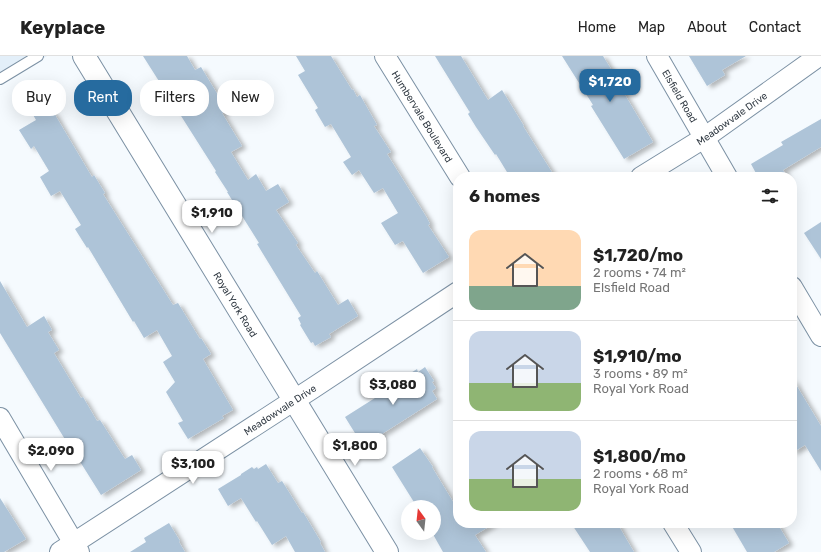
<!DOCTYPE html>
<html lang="en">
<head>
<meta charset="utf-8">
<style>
	:root { --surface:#fff; --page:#f2f2f2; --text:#222; --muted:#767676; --line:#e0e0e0; --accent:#266b9f }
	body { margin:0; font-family:Rubik,sans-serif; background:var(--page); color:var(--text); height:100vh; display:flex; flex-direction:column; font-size:15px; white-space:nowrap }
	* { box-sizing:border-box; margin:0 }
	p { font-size:13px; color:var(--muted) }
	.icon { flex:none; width:22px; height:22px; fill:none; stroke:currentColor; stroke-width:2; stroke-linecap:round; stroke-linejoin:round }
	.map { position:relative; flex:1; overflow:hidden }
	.sheet { position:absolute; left:453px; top:116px; width:344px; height:356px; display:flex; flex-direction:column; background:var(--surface); border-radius:16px; box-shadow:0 4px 16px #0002 }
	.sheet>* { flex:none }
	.guide { position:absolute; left:12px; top:24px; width:380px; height:36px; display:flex; gap:8px }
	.needle { width:26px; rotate:345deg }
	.buttons { position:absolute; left:401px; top:444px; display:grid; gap:8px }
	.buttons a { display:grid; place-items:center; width:40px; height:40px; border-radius:50%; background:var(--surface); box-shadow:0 4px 16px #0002; font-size:20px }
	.price { position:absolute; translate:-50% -34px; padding:0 9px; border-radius:8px; background:#fff; color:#222; font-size:13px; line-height:26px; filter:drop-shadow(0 1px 2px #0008) }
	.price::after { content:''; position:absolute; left:50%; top:24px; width:12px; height:9px; margin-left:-6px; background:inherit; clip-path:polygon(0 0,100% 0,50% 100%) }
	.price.on { background:var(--accent); color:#fff }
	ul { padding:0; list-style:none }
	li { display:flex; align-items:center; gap:12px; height:100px; padding:0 16px }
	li+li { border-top:1px solid var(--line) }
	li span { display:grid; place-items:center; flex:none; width:112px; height:80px; border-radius:12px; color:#555 }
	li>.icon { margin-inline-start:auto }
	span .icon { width:48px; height:48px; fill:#fffc; stroke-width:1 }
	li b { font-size:17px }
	h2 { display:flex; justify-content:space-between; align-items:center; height:48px; padding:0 16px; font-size:17px }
	.pill { padding:0 14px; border-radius:16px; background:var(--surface); box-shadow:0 4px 16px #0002; font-size:14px; line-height:36px }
	.pill.on { background:var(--accent); color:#fff }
	header { display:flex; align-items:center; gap:24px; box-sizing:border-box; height:56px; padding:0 20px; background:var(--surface); border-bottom:1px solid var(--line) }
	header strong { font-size:19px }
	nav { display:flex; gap:22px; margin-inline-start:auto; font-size:14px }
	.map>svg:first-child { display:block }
	.built { fill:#e3eff9 }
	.building { fill:#aec4d8; filter:url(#shadow) }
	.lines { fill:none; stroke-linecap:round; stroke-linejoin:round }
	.service-casing { stroke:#7c91a4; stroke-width:12 }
	.minor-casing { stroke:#7c91a4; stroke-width:22 }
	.secondary-casing { stroke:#7c91a4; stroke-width:24 }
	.service { stroke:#fff; stroke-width:10 }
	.minor { stroke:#fff; stroke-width:20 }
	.secondary { stroke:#fff; stroke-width:22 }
	.labels { text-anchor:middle; stroke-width:3.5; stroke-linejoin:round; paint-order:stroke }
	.street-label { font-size:10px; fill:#333c45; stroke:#f5fafe }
</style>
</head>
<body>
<header>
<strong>Keyplace</strong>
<nav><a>Home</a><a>Map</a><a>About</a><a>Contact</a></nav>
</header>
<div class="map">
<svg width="821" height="496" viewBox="0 0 821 496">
	<defs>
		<filter id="shadow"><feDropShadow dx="4.5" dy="2.5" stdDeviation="2" flood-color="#0004"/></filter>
	</defs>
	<rect width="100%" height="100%" fill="#f5fafe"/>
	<polygon class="built" points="0,0 47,0 0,29"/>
	<g class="building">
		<polygon points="143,0 187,0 195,14 201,11 227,54 222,57 242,90 231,96 248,124 256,118 266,135 278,128 289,146 276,154 298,187 296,189 315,217 317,215 338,249 348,243 358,260 329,278 331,281 315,290 313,286 311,287 300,269 301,268 298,262 301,260 257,188 259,187 227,136 228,136 215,116 216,115"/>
		<polygon points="296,0 331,0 352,34 353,33 357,41 360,39 377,69 374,70 391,96 387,98 427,162 430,168 428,169 449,201 423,217 403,185 395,189 381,167 398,157 383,132 374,137 359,114 352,119 343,106 351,101 331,68 325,71 315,54 318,52 298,19 305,15"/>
		<polygon points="435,0 461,0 488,44 502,34 524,70 523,70 555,121 510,121 496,98 495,99 476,71 468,58 470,56 469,55"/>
		<polygon points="562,0 603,0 619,26 618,27 653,86 624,103 591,50 593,49"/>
		<polygon points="689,0 746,0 722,14 725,19 707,30"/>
		<polygon points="47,48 53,58 54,57 92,121 94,119 105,137 103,138 173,249 178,247 200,283 201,282 211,298 203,303 233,354 222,360 224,362 188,383 178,367 183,365 166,336 175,326 163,306 172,300 157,274 144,282 134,265 133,266 88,191 87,192 75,173 81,169 60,135 51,140 40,121 49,115 34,90 31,93 19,74 36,64 32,57"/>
		<polygon points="821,63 821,91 783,114 787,121 758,121 751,108 783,89 781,86"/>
		<polygon points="821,166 821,203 804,177"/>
		<polygon points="0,225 27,271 44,260 52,274 48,276 59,294 54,297 81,342 83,341 97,365 100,364 125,403 132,399 141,414 101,439 79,404 78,405 66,385 0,277"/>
		<polygon points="425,311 434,325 432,326 436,332 432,335 437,343 363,390 345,361 375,342 374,340 417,313 418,316"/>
		<polygon points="792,322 821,370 821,415 805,389 792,397"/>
		<polygon points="420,392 433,411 432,411 458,454 458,467 495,467 475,479 486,496 443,496 434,480 434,451 417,451 392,411"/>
		<polygon points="266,408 278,427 282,425 302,457 303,456 321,486 320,487 325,496 295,496 286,480 272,489 257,465 256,466 241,442 228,450 218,433 241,419 241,418 252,411 254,413 257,411 258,413"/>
		<polygon points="0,442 26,483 4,496 0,496"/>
		<polygon points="169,467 180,485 179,486 185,496 130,496 146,486 144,482"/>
		<polygon points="571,467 617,467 634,496 590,496"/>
		<polygon points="730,467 777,467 789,487 774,496 747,496"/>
	</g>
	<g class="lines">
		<g class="service-casing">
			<polyline id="service" points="0,23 38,0"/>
		</g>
		<g class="minor-casing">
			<g id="minor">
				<path id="s1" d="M385 0 460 121"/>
				<path id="s2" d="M657 0 727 121"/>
				<path id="s3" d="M641 121 704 82 819 0"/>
				<polyline points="792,231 821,280"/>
				<polyline points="0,362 79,496"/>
				<polyline points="673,467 691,496"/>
				<path id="s4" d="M60 496 313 332 458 236"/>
			</g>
		</g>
		<g class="secondary-casing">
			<g id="secondary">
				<path id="s5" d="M84 0 387 496"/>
			</g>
		</g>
		<use href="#service" class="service"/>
		<use href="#minor" class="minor"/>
		<use href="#secondary" class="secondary"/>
	</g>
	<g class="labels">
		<g class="street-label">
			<text dy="4" stroke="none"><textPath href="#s2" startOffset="46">Elsfield Road</textPath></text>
			<text dy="4" stroke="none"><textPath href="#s1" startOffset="71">Humbervale Boulevard</textPath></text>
			<text dy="4" stroke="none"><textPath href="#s3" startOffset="108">Meadowvale Drive</textPath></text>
			<text dy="4" stroke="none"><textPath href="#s5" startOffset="291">Royal York Road</textPath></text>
			<text dy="4" stroke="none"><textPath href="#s4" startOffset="262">Meadowvale Drive</textPath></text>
		</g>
	</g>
</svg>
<div class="buttons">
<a><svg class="needle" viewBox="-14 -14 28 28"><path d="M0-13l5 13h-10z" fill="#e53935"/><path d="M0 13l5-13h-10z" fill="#767676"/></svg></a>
</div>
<b class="price on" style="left:610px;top:47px">$1,720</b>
<b class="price" style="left:212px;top:178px">$1,910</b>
<b class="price" style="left:393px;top:350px">$3,080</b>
<b class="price" style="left:355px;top:411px">$1,800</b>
<b class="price" style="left:51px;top:416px">$2,090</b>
<b class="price" style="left:193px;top:429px">$3,100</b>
<div class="guide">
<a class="pill">Buy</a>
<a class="pill on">Rent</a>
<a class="pill">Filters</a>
<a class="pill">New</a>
</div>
<section class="sheet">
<h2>6 homes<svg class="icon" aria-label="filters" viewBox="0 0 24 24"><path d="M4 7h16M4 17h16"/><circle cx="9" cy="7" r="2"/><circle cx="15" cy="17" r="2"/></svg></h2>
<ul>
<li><span style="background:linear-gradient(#ffd9b3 70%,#7fa58c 0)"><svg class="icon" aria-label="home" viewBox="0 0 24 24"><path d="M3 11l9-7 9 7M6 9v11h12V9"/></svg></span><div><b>$1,720/mo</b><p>2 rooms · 74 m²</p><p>Elsfield Road</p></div></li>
<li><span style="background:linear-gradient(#c9d6e8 65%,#8fb573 0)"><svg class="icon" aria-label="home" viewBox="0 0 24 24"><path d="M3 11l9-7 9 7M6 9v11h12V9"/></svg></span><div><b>$1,910/mo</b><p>3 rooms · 89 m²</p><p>Royal York Road</p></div></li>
<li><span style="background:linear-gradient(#c9d6e8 60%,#8fb573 0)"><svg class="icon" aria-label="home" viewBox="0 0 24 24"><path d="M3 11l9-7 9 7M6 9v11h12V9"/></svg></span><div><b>$1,800/mo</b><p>2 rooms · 68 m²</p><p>Royal York Road</p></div></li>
</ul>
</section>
</div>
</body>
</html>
